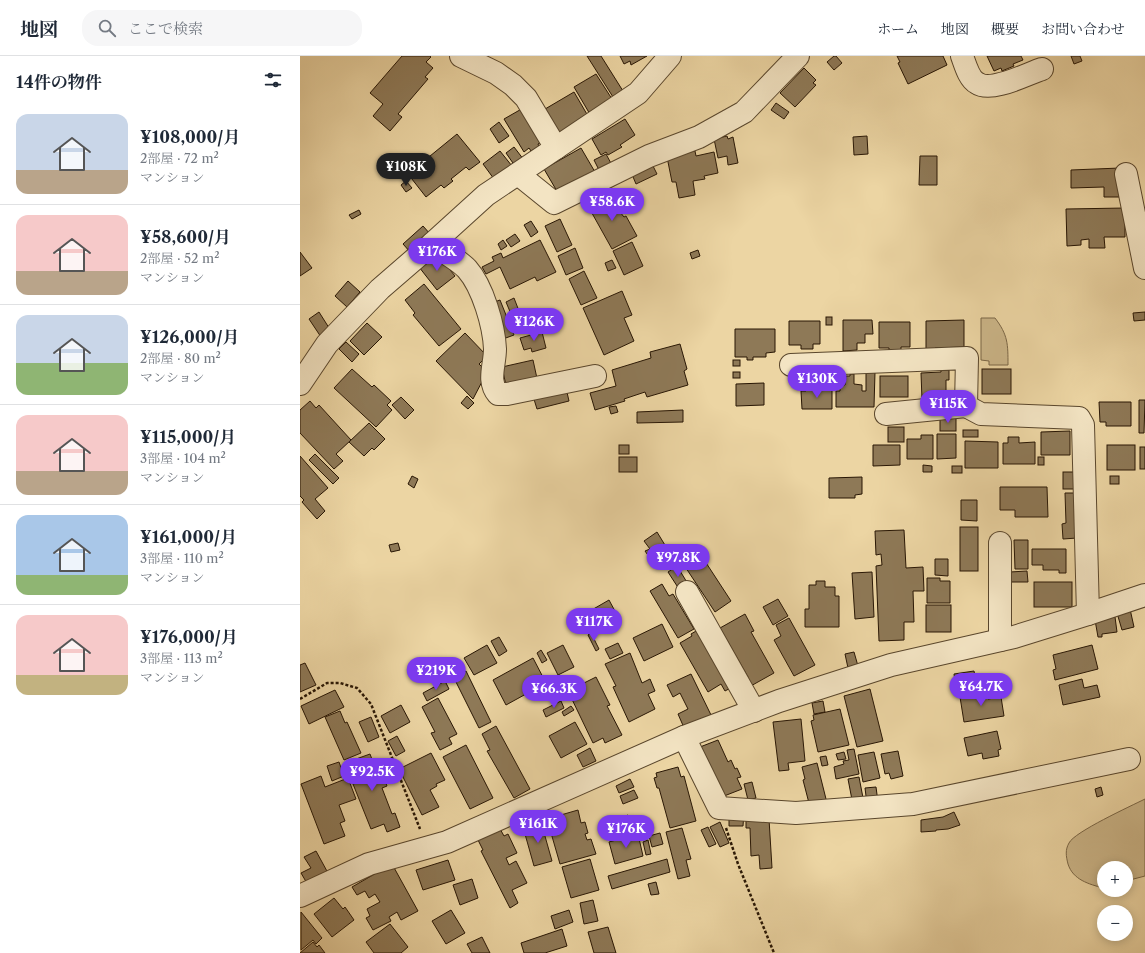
<!DOCTYPE html>
<html lang="ja">
<head>
<meta charset="utf-8">
<style>
	:root { --surface:#fff; --page:#f6f6f7; --text:#1f2937; --muted:#747a83; --line:#e0e1e3; --accent:#7c3aed }
	body { margin:0; font-family:"Libre Caslon Text","Noto Serif JP",serif; background:var(--page); color:var(--text); height:100vh; display:flex; flex-direction:column; font-size:15px; white-space:nowrap }
	* { box-sizing:border-box; margin:0 }
	p { font-size:13px; color:var(--muted) }
	.icon { flex:none; width:22px; height:22px; fill:none; stroke:currentColor; stroke-width:2; stroke-linecap:round; stroke-linejoin:round }
	.map { position:relative; flex:1; overflow:hidden }
	.details { display:flex; flex-direction:column; background:var(--surface); width:300px }
	.details>* { flex:none }
	.controls { position:absolute; left:797px; top:805px; display:grid; gap:8px }
	.controls a { display:grid; place-items:center; width:36px; height:36px; border-radius:50%; background:var(--surface); box-shadow:0 2px 10px #0003; font-size:20px }
	.price { position:absolute; translate:-50% -34px; padding:0 9px; border-radius:14px; background:var(--accent); color:#fff; font-size:13px; line-height:26px; filter:drop-shadow(0 1px 2px #0008) }
	.price::after { content:''; position:absolute; left:50%; top:24px; width:12px; height:9px; margin-left:-6px; background:inherit; clip-path:polygon(0 0,100% 0,50% 100%) }
	.price.current { background:#222; color:#fff }
	ul { padding:0; list-style:none }
	li { display:flex; align-items:center; gap:12px; height:100px; padding:0 16px }
	li+li { border-top:1px solid var(--line) }
	li span { display:grid; place-items:center; flex:none; width:112px; height:80px; border-radius:12px; color:#555 }
	li>.icon { margin-inline-start:auto }
	span .icon { width:48px; height:48px; fill:#fffc; stroke-width:1 }
	li b { font-size:17px }
	h2 { display:flex; justify-content:space-between; align-items:center; height:48px; padding:0 16px; font-size:17px }
	header { display:flex; align-items:center; gap:24px; box-sizing:border-box; height:56px; padding:0 20px; background:var(--surface); border-bottom:1px solid var(--line) }
	header strong { font-size:19px }
	nav { display:flex; gap:22px; margin-inline-start:auto; font-size:14px }
	.search { width:280px; height:36px; background:var(--page); display:flex; align-items:center; gap:10px; box-sizing:border-box; padding:0 14px; border-radius:16px; color:var(--muted); font-size:15px }
	main { display:flex; flex:1; min-height:0 }
	.map>svg:first-child { display:block }
	.green { fill:#cbb588; stroke:#7a6646 }
	.building { fill:#8e7957; stroke:#281604 }
	.lines { fill:none; stroke-linecap:round; stroke-linejoin:round }
	.minor-casing { stroke:#59462c; stroke-width:24 }
	.path { stroke:#281604; stroke-width:2.5; stroke-dasharray:3 2; stroke-linecap:butt }
	.minor { stroke:#f3e4c3; stroke-width:22 }
</style>
</head>
<body>
<header>
<strong>地図</strong>
<div class="search"><svg class="icon" aria-label="search" viewBox="0 0 24 24"><circle cx="10" cy="10" r="6"/><path d="M15 15l6 6"/></svg>ここで検索</div>
<nav><a>ホーム</a><a>地図</a><a>概要</a><a>お問い合わせ</a></nav>
</header>
<main>
<section class="details">
<h2>14件の物件<svg class="icon" aria-label="filters" viewBox="0 0 24 24"><path d="M4 7h16M4 17h16"/><circle cx="9" cy="7" r="2"/><circle cx="15" cy="17" r="2"/></svg></h2>
<ul>
<li><span style="background:linear-gradient(#c9d6e8 70%,#b9a48a 0)"><svg class="icon" aria-label="home" viewBox="0 0 24 24"><path d="M3 11l9-7 9 7M6 9v11h12V9"/></svg></span><div><b>¥108,000/月</b><p>2部屋 · 72 m²</p><p>マンション</p></div></li>
<li><span style="background:linear-gradient(#f6c9c9 70%,#b9a48a 0)"><svg class="icon" aria-label="home" viewBox="0 0 24 24"><path d="M3 11l9-7 9 7M6 9v11h12V9"/></svg></span><div><b>¥58,600/月</b><p>2部屋 · 52 m²</p><p>マンション</p></div></li>
<li><span style="background:linear-gradient(#c9d6e8 60%,#8fb573 0)"><svg class="icon" aria-label="home" viewBox="0 0 24 24"><path d="M3 11l9-7 9 7M6 9v11h12V9"/></svg></span><div><b>¥126,000/月</b><p>2部屋 · 80 m²</p><p>マンション</p></div></li>
<li><span style="background:linear-gradient(#f6c9c9 70%,#b9a48a 0)"><svg class="icon" aria-label="home" viewBox="0 0 24 24"><path d="M3 11l9-7 9 7M6 9v11h12V9"/></svg></span><div><b>¥115,000/月</b><p>3部屋 · 104 m²</p><p>マンション</p></div></li>
<li><span style="background:linear-gradient(#a9c7e8 75%,#8fb573 0)"><svg class="icon" aria-label="home" viewBox="0 0 24 24"><path d="M3 11l9-7 9 7M6 9v11h12V9"/></svg></span><div><b>¥161,000/月</b><p>3部屋 · 110 m²</p><p>マンション</p></div></li>
<li><span style="background:linear-gradient(#f6c9c9 75%,#c2b280 0)"><svg class="icon" aria-label="home" viewBox="0 0 24 24"><path d="M3 11l9-7 9 7M6 9v11h12V9"/></svg></span><div><b>¥176,000/月</b><p>3部屋 · 113 m²</p><p>マンション</p></div></li>
</ul>
</section>
<div class="map">
<svg width="845" height="897" viewBox="0 0 845 897">
	<rect width="100%" height="100%" fill="#ecd5a3"/>
	<filter id="stains"><feTurbulence type="fractalNoise" baseFrequency=".005" numOctaves="4"/><feColorMatrix values="0 0 0 0 .2 0 0 0 0 .09 0 0 0 0 .02 0 0 0 .5 -.17"/></filter>
	<radialGradient id="worn" r=".72"><stop offset=".6" stop-color="#630" stop-opacity="0"/><stop offset="1" stop-color="#630" stop-opacity=".3"/></radialGradient>
	<g class="green">
		<path d="M681 262H695C708 279 708 288 708 309H689V305L681 304Z"/>
		<path d="M845 743V820L826 825V812H804L803 832C789 828 773 824 768 808 766 800 765 794 769 787 774 776 831 750 845 743Z"/>
	</g>
	<g class="building">
		<polygon points="102,0 130,0 131,1 126,6 133,12 125,21 128,23 98,58 102,61 90,75 73,60 83,48 70,37"/>
		<polygon points="287,0 301,0 323,35 313,41"/>
		<polygon points="320,0 347,0 331,9 330,5 324,8"/>
		<polygon points="534,0 536,0 542,7 534,14 527,6"/>
		<polygon points="597,0 643,0 647,9 608,28 598,7 600,6"/>
		<polygon points="687,0 721,0 723,4 713,8 714,10 702,15 701,12 694,15"/>
		<polygon points="771,0 780,0 782,5 774,8"/>
		<polygon points="504,12 516,24 513,27 516,29 495,51 480,37"/>
		<polygon points="296,18 312,43 291,60 274,31"/>
		<polygon points="274,36 288,60 254,80 240,56"/>
		<polygon points="476,47 489,56 484,63 471,54"/>
		<polygon points="225,51 245,84 238,88 239,91 231,95 229,92 224,96 204,63"/>
		<polygon points="325,63 335,79 320,89 322,91 308,99 306,96 301,99 292,83"/>
		<polygon points="199,66 209,80 199,87 190,73"/>
		<polygon points="157,78 180,106 169,114 166,111 151,123 153,125 144,132 141,129 126,141 108,118"/>
		<polygon points="427,80 428,83 433,81 438,107 428,109 427,100 418,102 414,83"/>
		<polygon points="567,80 568,98 554,99 553,81"/>
		<polygon points="214,91 224,104 215,110 206,97"/>
		<polygon points="281,92 295,116 258,137 244,113"/>
		<polygon points="200,95 212,110 194,123 183,108"/>
		<polygon points="395,95 396,100 414,96 418,117 404,120 405,123 393,125 395,139 379,142 376,126 372,126 367,101"/>
		<polygon points="306,98 313,111 301,118 294,104"/>
		<polygon points="620,100 637,100 637,129 619,129"/>
		<polygon points="351,106 357,118 336,128 331,116"/>
		<polygon points="820,112 820,141 804,141 804,131 771,132 771,114"/>
		<polygon points="106,125 112,132 106,136 101,129"/>
		<polygon points="316,133 324,148 319,151 311,136"/>
		<polygon points="309,138 319,157 320,156 324,161 326,160 337,180 312,193 288,150"/>
		<polygon points="825,152 825,181 804,181 805,192 789,192 789,183 781,184 781,189 767,190 766,153"/>
		<polygon points="59,154 61,158 52,163 49,159"/>
		<polygon points="260,163 272,189 257,196 245,170"/>
		<polygon points="231,165 238,176 231,181 224,169"/>
		<polygon points="123,170 131,179 111,197 103,188"/>
		<polygon points="215,178 220,185 211,191 206,184"/>
		<polygon points="203,184 207,190 201,194 198,188"/>
		<polygon points="240,184 256,216 237,225 235,221 210,233 200,211 186,218 182,211 194,205 192,201 201,197 203,202"/>
		<polygon points="332,186 343,210 324,219 313,195"/>
		<polygon points="275,192 283,212 266,219 258,200"/>
		<polygon points="398,194 400,200 392,203 390,197"/>
		<polygon points="0,196 12,212 0,220"/>
		<polygon points="133,200 138,207 142,204 155,220 137,234 119,211"/>
		<polygon points="312,204 316,212 308,215 305,207"/>
		<polygon points="284,215 297,242 281,249 269,223"/>
		<polygon points="48,225 60,236 47,251 35,240"/>
		<polygon points="124,228 161,273 139,290 113,259 115,257 105,244"/>
		<polygon points="322,235 332,259 324,262 334,285 304,299 283,252"/>
		<polygon points="214,242 219,255 211,258 206,246"/>
		<polygon points="200,244 214,279 203,283 189,248"/>
		<polygon points="19,256 31,275 21,281 9,263"/>
		<polygon points="845,256 845,264 834,265 833,257"/>
		<rect x="526" y="261" width="6" height="8"/>
		<polygon points="543,264 572,264 573,278 565,278 565,287 557,287 557,294 543,295"/>
		<polygon points="664,264 664,291 635,292 635,296 626,296 626,265"/>
		<polygon points="489,265 520,265 520,288 513,288 513,293 501,293 501,289 489,289"/>
		<polygon points="579,266 610,266 610,291 601,291 601,295 589,295 589,292 579,292"/>
		<polygon points="67,267 82,281 64,299 50,285"/>
		<polygon points="435,273 475,273 475,296 466,297 466,301 453,301 453,304 447,304 447,301 435,301"/>
		<polygon points="242,276 246,292 232,296 231,292 224,294 220,282"/>
		<polygon points="165,277 187,300 179,308 187,316 173,343 136,305"/>
		<polygon points="46,286 59,298 52,306 39,293"/>
		<polygon points="380,288 387,313 384,315 388,329 347,341 345,336 324,343 325,345 295,354 290,337 316,330 312,314 351,302 350,296"/>
		<polygon points="233,304 238,327 207,334 202,311"/>
		<rect x="433" y="304" width="7" height="6"/>
		<polygon points="52,313 72,331 74,329 91,345 87,349 92,354 76,371 34,332"/>
		<rect x="682" y="313" width="29" height="25"/>
		<polygon points="641,314 649,314 649,324 646,324 646,343 622,344 621,317 641,316"/>
		<rect x="433" y="316" width="7" height="6"/>
		<polygon points="566,316 575,316 574,351 536,351 536,335 540,335 540,329 545,329 546,320 550,320 550,318 554,318 554,328 562,329 562,335 566,335"/>
		<rect x="580" y="320" width="28" height="21"/>
		<polygon points="464,327 464,349 436,350 436,328"/>
		<polygon points="520,331 526,331 526,334 532,334 532,353 502,353 501,335 506,335 506,332 512,332 512,334 520,334"/>
		<polygon points="266,332 269,345 237,353 233,340"/>
		<polygon points="167,340 174,347 168,353 161,347"/>
		<polygon points="101,341 114,354 105,363 92,349"/>
		<polygon points="839,344 845,344 844,377 839,377"/>
		<polygon points="10,345 16,352 19,349 51,384 36,398 43,405 34,413 0,377 0,354"/>
		<polygon points="799,346 831,346 831,370 806,370 806,366 800,366"/>
		<polygon points="316,350 318,356 311,358 309,351"/>
		<polygon points="383,354 383,366 337,367 337,356"/>
		<rect x="640" y="362" width="16" height="13"/>
		<polygon points="69,367 85,383 74,394 72,392 64,400 49,386"/>
		<rect x="588" y="371" width="16" height="15"/>
		<rect x="663" y="374" width="15" height="7"/>
		<polygon points="770,375 770,399 741,399 741,376"/>
		<polygon points="637,378 656,378 656,402 637,403"/>
		<polygon points="621,379 633,379 633,403 607,403 607,383 621,383"/>
		<polygon points="708,381 719,381 719,387 735,386 735,408 703,408 703,387 708,387"/>
		<polygon points="665,385 698,386 698,412 665,412"/>
		<rect x="319" y="389" width="10" height="9"/>
		<polygon points="573,389 600,389 600,409 573,410"/>
		<rect x="807" y="389" width="28" height="25"/>
		<rect x="840" y="391" width="5" height="22"/>
		<polygon points="15,398 39,422 33,428 9,404"/>
		<polygon points="0,400 28,432 15,443 25,455 17,463 2,446 4,444 0,440"/>
		<rect x="319" y="401" width="18" height="15"/>
		<rect x="738" y="401" width="6" height="8"/>
		<polygon points="623,409 632,410 632,416 623,416"/>
		<rect x="652" y="410" width="10" height="7"/>
		<rect x="763" y="416" width="13" height="17"/>
		<polygon points="112,420 118,423 114,432 108,428"/>
		<rect x="810" y="420" width="9" height="8"/>
		<polygon points="562,421 562,438 555,439 555,442 529,442 529,422"/>
		<polygon points="700,431 747,431 748,461 715,461 715,454 700,454"/>
		<polygon points="765,437 775,437 777,482 763,483 762,468 766,467"/>
		<polygon points="661,444 677,444 677,465 661,464"/>
		<rect x="660" y="471" width="18" height="44"/>
		<polygon points="604,474 606,512 623,511 624,535 613,535 614,566 604,566 604,584 579,585 576,510 582,509 581,498 576,499 575,475"/>
		<polygon points="357,476 368,494 352,505 345,495 350,493 344,485"/>
		<polygon points="714,484 728,484 728,513 715,513"/>
		<polygon points="98,487 100,494 91,496 89,489"/>
		<polygon points="732,493 766,493 766,517 759,517 759,514 743,514 743,509 732,509"/>
		<polygon points="399,496 431,545 415,556 382,506"/>
		<polygon points="635,503 648,503 648,520 635,519"/>
		<polygon points="377,510 388,528 379,533 368,516"/>
		<polygon points="727,515 728,526 710,526 710,516"/>
		<polygon points="572,516 574,561 555,563 552,517"/>
		<polygon points="627,522 640,522 640,525 650,525 650,547 627,547"/>
		<polygon points="516,525 525,525 525,531 535,531 535,540 539,540 539,571 505,571 505,553 509,553 509,529 516,529"/>
		<rect x="734" y="526" width="38" height="25"/>
		<polygon points="362,528 369,540 373,538 394,573 378,582 350,535"/>
		<polygon points="478,543 488,560 473,569 463,551"/>
		<polygon points="309,544 316,557 290,572 283,559"/>
		<rect x="626" y="549" width="25" height="27"/>
		<polygon points="830,553 834,571 822,574 817,557"/>
		<polygon points="445,558 454,575 451,576 474,617 449,631 445,623 448,621 420,572"/>
		<polygon points="815,561 817,576 802,578 802,581 798,581 795,564"/>
		<polygon points="489,562 515,609 494,620 474,584 481,580 476,569"/>
		<polygon points="362,568 373,591 344,605 333,582"/>
		<polygon points="403,571 436,629 425,635 421,628 408,636 380,587 392,580 391,578"/>
		<polygon points="291,577 299,593 296,595 288,579"/>
		<polygon points="199,581 207,595 199,600 191,585"/>
		<polygon points="318,587 323,597 310,603 305,593"/>
		<polygon points="187,589 197,607 174,619 164,602"/>
		<polygon points="263,589 274,611 258,619 247,597"/>
		<polygon points="792,589 798,613 755,624 753,614 756,613 753,599"/>
		<polygon points="241,594 247,604 242,607 237,597"/>
		<polygon points="554,596 558,610 548,612 545,598"/>
		<polygon points="330,597 342,627 350,623 355,635 348,638 355,653 329,666 313,631 316,630 305,608"/>
		<polygon points="233,602 246,627 206,649 193,624"/>
		<polygon points="5,607 16,629 0,636 0,609"/>
		<polygon points="166,615 191,666 179,672 154,622"/>
		<polygon points="674,615 678,636 657,639 654,618"/>
		<polygon points="391,618 412,661 385,674 378,658 388,653 380,637 373,641 367,629"/>
		<polygon points="296,621 310,649 307,650 322,679 305,687 303,682 293,687 268,635"/>
		<polygon points="782,623 784,632 797,629 800,641 763,649 759,629"/>
		<polygon points="145,625 149,633 127,645 123,637"/>
		<polygon points="570,633 583,685 557,691 544,640"/>
		<polygon points="35,634 44,651 9,668 1,650"/>
		<polygon points="687,636 688,643 701,641 704,660 664,666 660,641"/>
		<polygon points="138,642 157,678 149,682 152,688 140,694 131,677 135,676 122,651"/>
		<polygon points="261,645 264,652 246,661 243,654"/>
		<polygon points="523,645 525,656 514,658 512,647"/>
		<polygon points="101,649 110,666 90,677 81,660"/>
		<polygon points="271,650 274,654 264,660 262,656"/>
		<polygon points="540,653 549,689 518,696 511,665 514,664 513,659"/>
		<polygon points="40,655 45,667 47,666 61,697 44,704 25,661"/>
		<polygon points="71,661 79,681 68,686 59,666"/>
		<polygon points="501,663 505,705 488,707 489,714 479,715 473,666"/>
		<polygon points="275,666 287,688 261,702 249,680"/>
		<polygon points="196,670 230,733 214,742 187,695 190,694 182,678"/>
		<polygon points="697,675 701,693 698,694 699,700 683,703 682,697 668,700 664,682"/>
		<polygon points="97,680 105,695 96,700 88,685"/>
		<polygon points="418,684 428,706 431,704 435,713 437,712 441,721 437,722 442,733 419,742 400,691"/>
		<polygon points="166,689 193,742 170,753 143,701"/>
		<polygon points="290,692 296,705 283,711 277,699"/>
		<polygon points="554,693 559,718 536,723 534,711 544,708 543,705 549,704 547,694"/>
		<polygon points="598,695 603,720 591,723 589,717 585,718 581,698"/>
		<polygon points="544,696 546,703 538,704 536,698"/>
		<polygon points="574,696 580,722 563,726 558,699"/>
		<polygon points="131,697 145,724 136,728 137,730 130,734 139,751 122,759 99,713"/>
		<polygon points="70,698 73,706 77,704 87,730 82,732 92,758 95,757 100,771 87,776 84,768 71,773 53,728 57,727 54,719 50,721 45,707"/>
		<polygon points="526,700 528,709 522,710 520,701"/>
		<polygon points="39,706 44,720 32,725 27,710"/>
		<polygon points="517,707 527,747 510,751 503,724 505,723 502,711"/>
		<polygon points="378,711 381,721 384,720 396,765 370,772 359,732 357,732 354,722 357,721 356,717"/>
		<polygon points="21,720 25,731 48,722 56,743 39,749 45,765 40,767 45,780 24,788 1,728"/>
		<polygon points="559,721 564,747 553,749 548,723"/>
		<polygon points="330,723 334,731 319,737 316,730"/>
		<polygon points="452,726 456,742 448,744 444,728"/>
		<polygon points="576,731 578,746 567,748 565,732"/>
		<polygon points="801,731 803,739 797,741 795,733"/>
		<polygon points="334,734 338,742 323,748 320,740"/>
		<polygon points="278,754 281,767 285,766 288,777 285,778 287,784 291,783 296,798 260,808 247,763"/>
		<polygon points="429,756 444,756 443,770 429,770"/>
		<polygon points="654,756 660,769 648,773 636,774 636,775 621,776 621,764 643,761"/>
		<polygon points="328,759 332,770 314,777 310,765"/>
		<polygon points="469,763 472,812 460,813 459,799 451,800 450,772 446,772 446,764"/>
		<polygon points="241,766 252,805 234,810 223,771"/>
		<polygon points="420,766 429,787 420,791 410,771"/>
		<polygon points="199,771 204,780 208,778 217,797 206,802 209,809 216,805 227,827 212,834 218,847 210,852 181,795 183,794 177,782"/>
		<polygon points="408,771 416,788 409,791 401,774"/>
		<polygon points="382,772 391,803 386,804 390,820 378,823 366,776"/>
		<polygon points="360,777 363,788 352,791 349,780"/>
		<polygon points="338,778 343,800 315,808 309,786"/>
		<polygon points="348,784 351,798 346,799 343,786"/>
		<polygon points="16,795 28,817 8,829 1,817 11,812 4,801"/>
		<polygon points="290,803 299,834 271,842 262,811"/>
		<polygon points="367,803 370,816 312,833 308,820"/>
		<polygon points="148,804 155,824 123,834 116,814"/>
		<polygon points="92,808 118,855 101,864 97,856 89,861 91,865 73,874 66,862 70,860 67,853 80,846 75,838 69,842 65,835 57,839 52,831"/>
		<polygon points="172,823 178,842 160,849 153,829"/>
		<polygon points="356,826 359,838 351,839 348,828"/>
		<polygon points="34,842 43,853 45,851 54,864 32,881 14,858"/>
		<polygon points="293,844 298,865 284,868 280,847"/>
		<polygon points="151,854 165,877 146,888 132,865"/>
		<polygon points="269,854 273,866 255,873 251,860"/>
		<polygon points="1,856 22,882 16,888 13,884 1,894"/>
		<polygon points="90,868 108,891 101,897 74,897 66,886"/>
		<polygon points="308,871 316,897 294,897 288,876"/>
		<polygon points="262,873 267,890 245,897 224,897 221,887"/>
		<polygon points="182,881 190,897 172,897 167,888"/>
		<polygon points="13,886 17,891 19,889 25,897 0,897"/>
	</g>
	<g class="lines">
		<g class="minor-casing">
			<g id="minor">
				<polyline points="161,0 196,17 213,29 226,42 256,92"/>
				<path d="M662 0C665 8 669 23 677 27 691 37 727 18 742 13"/>
				<polyline points="218,118 254,147 349,100 399,81 444,56 498,0"/>
				<polyline points="826,118 845,212"/>
				<path d="M132 188C142 195 160 205 167 213 183 231 194 270 195 293 195 309 187 325 198 338H207L295 320"/>
				<polyline points="491,309 667,302 666,350 586,358"/>
				<polyline points="0,328 27,288 80,233 132,188 186,139 338,37 370,0"/>
				<polyline points="666,350 681,358 779,362 783,369 788,558"/>
				<polyline points="700,487 700,584"/>
				<polyline points="387,536 454,655"/>
				<polyline points="384,681 419,752 496,757 613,748 829,703"/>
				<polyline points="0,840 69,808 147,786 384,681 479,645 591,609 714,581 788,558 845,539"/>
			</g>
		</g>
		<g class="path">
			<polyline points="0,643 27,627 40,627 57,632 71,648 120,773"/>
			<polyline points="426,772 438,808 474,897"/>
		</g>
		<use href="#minor" class="minor"/>
	</g>
	<rect width="100%" height="100%" filter="url(#stains)"/>
	<rect width="100%" height="100%" fill="url(#worn)"/>
</svg>
<div class="controls">
<a>+</a>
<a>−</a>
</div>
<b class="price current" style="left:106px;top:131px">¥108K</b>
<b class="price" style="left:312px;top:166px">¥58.6K</b>
<b class="price" style="left:137px;top:216px">¥176K</b>
<b class="price" style="left:234px;top:286px">¥126K</b>
<b class="price" style="left:517px;top:343px">¥130K</b>
<b class="price" style="left:648px;top:368px">¥115K</b>
<b class="price" style="left:378px;top:522px">¥97.8K</b>
<b class="price" style="left:294px;top:586px">¥117K</b>
<b class="price" style="left:136px;top:635px">¥219K</b>
<b class="price" style="left:681px;top:651px">¥64.7K</b>
<b class="price" style="left:254px;top:653px">¥66.3K</b>
<b class="price" style="left:72px;top:736px">¥92.5K</b>
<b class="price" style="left:238px;top:788px">¥161K</b>
<b class="price" style="left:326px;top:793px">¥176K</b>
</div>
</main>
</body>
</html>
